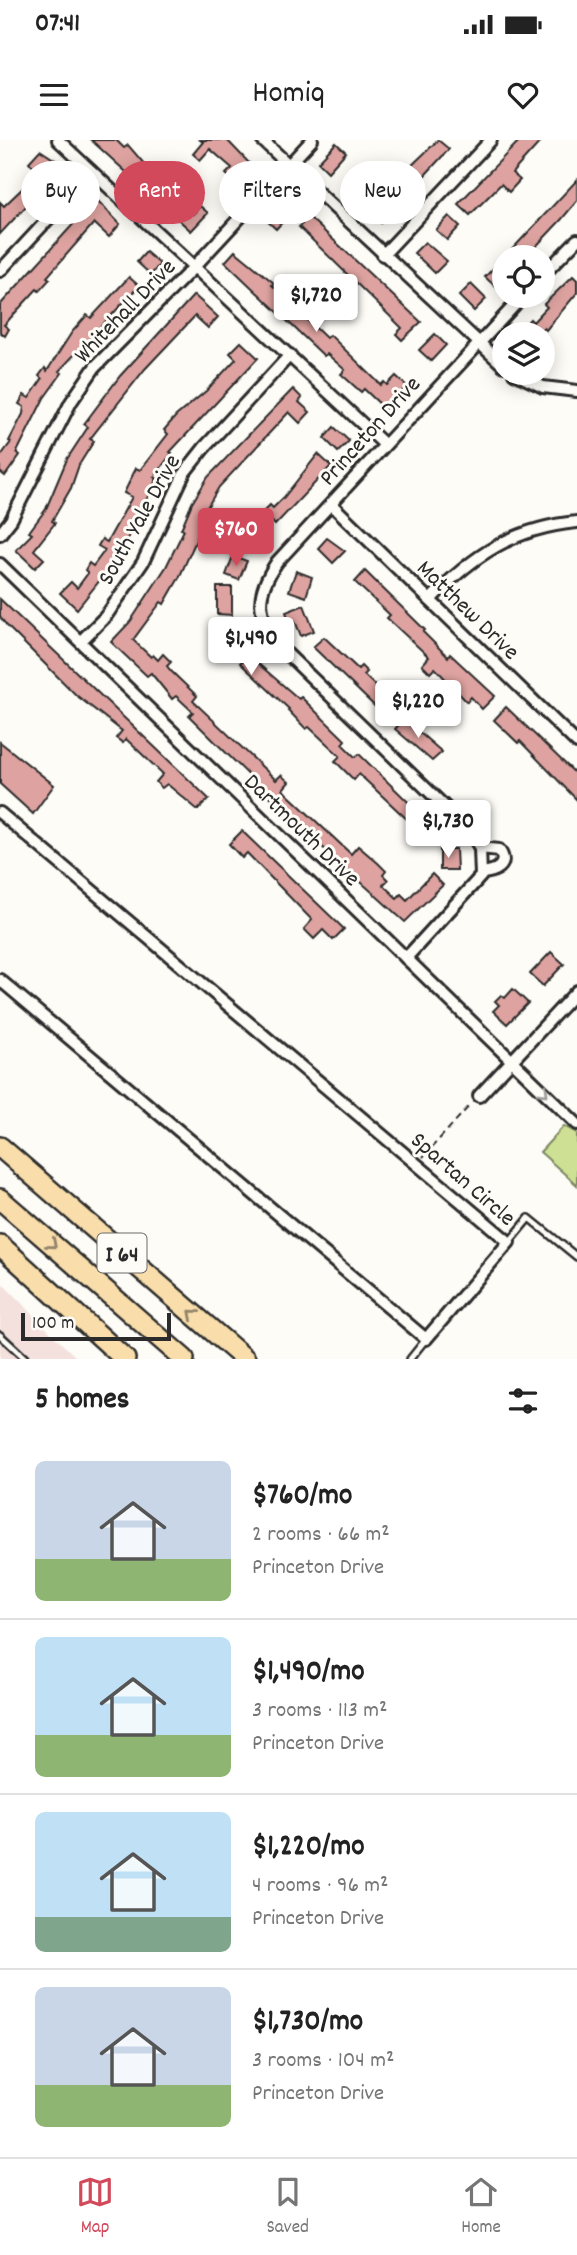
<!DOCTYPE html>
<html lang="en">
<head>
<meta charset="utf-8">
<style>
	:root { --surface:#fff; --page:#f2f2f2; --text:#222; --muted:#767676; --line:#e0e0e0; --accent:#d1495b }
	body { margin:0; font-family:Dekko,sans-serif; background:var(--page); color:var(--text); height:100vh; display:flex; flex-direction:column; font-size:26px; white-space:nowrap }
	* { box-sizing:border-box; margin:0 }
	p { font-size:23px; color:var(--muted) }
	.icon { flex:none; width:38px; height:38px; fill:none; stroke:currentColor; stroke-width:2; stroke-linecap:round; stroke-linejoin:round }
	.map { position:relative; height:1219px; overflow:hidden }
	.sheet { display:flex; flex-direction:column; background:var(--surface); flex:1 }
	.sheet>* { flex:none }
	.banner { position:absolute; left:21px; top:21px; width:536px; height:63px; display:flex; gap:14px }
	.fabs { position:absolute; left:492px; top:105px; display:grid; gap:14px }
	.fabs a { display:grid; place-items:center; width:63px; height:63px; border-radius:50%; background:var(--surface); box-shadow:0 4px 18px #0003; font-size:35px }
	.scale { position:absolute; left:21px; bottom:18px; width:150px; box-sizing:border-box; padding-left:7px; border:4px solid #2b2b2b; border-top:0; font-size:19px; line-height:24px; white-space:nowrap; color:#2b2b2b; -webkit-text-stroke:5px #fdfcf7; paint-order:stroke }
	.price { position:absolute; translate:-50% -60px; padding:0 16px; border-radius:7px; background:#fff; color:#222; font-size:23px; line-height:46px; filter:drop-shadow(0 2px 4px #0008) }
	.price::after { content:''; position:absolute; left:50%; top:42px; width:21px; height:16px; margin-left:-10px; background:inherit; clip-path:polygon(0 0,100% 0,50% 100%) }
	.price.current { background:var(--accent); color:#fff }
	ul { padding:0; list-style:none }
	li { display:flex; align-items:center; gap:21px; height:175px; padding:0 35px }
	li+li { border-top:2px solid var(--line) }
	li span { display:grid; place-items:center; flex:none; width:196px; height:140px; border-radius:10px; color:#555 }
	li>.icon { margin-inline-start:auto }
	span .icon { width:84px; height:84px; fill:#fffc; stroke-width:1 }
	li b { font-size:30px }
	h2 { display:flex; justify-content:space-between; align-items:center; height:84px; padding:0 35px; font-size:30px }
	.chip { padding:0 24px; border-radius:32px; background:var(--surface); box-shadow:0 4px 18px #0003; font-size:24px; line-height:63px }
	.chip.current { background:var(--accent); color:#fff }
	.status { display:flex; justify-content:space-between; align-items:center; height:49px; padding:0 35px; background:var(--surface); direction:ltr }
	.status svg { height:19px; fill:currentColor }
	header { display:flex; justify-content:space-between; align-items:center; height:91px; padding:0 35px; background:var(--surface); font-size:32px; font-weight:600 }
	.menu { display:flex; justify-content:space-around; align-items:center; height:98px; border-top:2px solid var(--line); background:var(--surface); font-size:19px; color:var(--muted) }
	.menu a { display:grid; justify-items:center; gap:4px }
	.menu .current { color:var(--accent) }
	.map>svg:first-child { display:block }
	.built { fill:#f4e1dd }
	.green { fill:#cde094; stroke:#7c8660; stroke-width:2 }
	.building { fill:#dea3a0; stroke:#2b2b2b; stroke-width:2 }
	.lines { fill:none; stroke-linecap:round; stroke-linejoin:round }
	.lane-casing { stroke:#2b2b2b; stroke-width:10 }
	.street-casing { stroke:#2b2b2b; stroke-width:16 }
	.highway-casing { stroke:#2b2b2b; stroke-width:24 }
	.path { stroke:#2b2b2b; stroke-width:2; stroke-dasharray:7 5; stroke-linecap:butt }
	.lane { stroke:#fdfcf7; stroke-width:5 }
	.street { stroke:#fdfcf7; stroke-width:10 }
	.highway { stroke:#f9deab; stroke-width:19 }
	.oneway { stroke:#9e9e9b }
	.oneway2 { stroke:#92846b }
	.labels { text-anchor:middle; stroke-width:6; stroke-linejoin:round; paint-order:stroke }
	.shield { fill:#fdfcf7; stroke:#6a6a68; stroke-width:2 }
	.shield-label { font-size:23px; font-weight:bold; fill:#2b2b2b }
	.street-label { font-size:24px; fill:#2b2b2b; stroke:#fdfcf7 }
</style>
</head>
<body>
<div class="status"><b>07:41</b><svg viewBox="0 0 49 12"><path d="M0 12V9h3v3zM5 12V6h3v6zM10 12V3h3v9zM15 12V0h3v12zM26 1h20v11H26zM47 4h2v5h-2z"/></svg></div>
<header><svg class="icon" aria-label="menu" viewBox="0 0 24 24"><path d="M4 6h16M4 12h16M4 18h16"/></svg>Homiq<svg class="icon" aria-label="heart" viewBox="0 0 24 24"><path d="M12 20l-8-8c-3-5 5-10 8-4 3-6 11-1 8 4z"/></svg></header>
<div class="map">
<svg width="577" height="1219" viewBox="0 0 577 1219">
	<rect width="100%" height="100%" fill="#fdfcf7"/>
	<filter id="ink" filterUnits="userSpaceOnUse"><feTurbulence type="fractalNoise" baseFrequency=".0143" numOctaves="2"/><feDisplacementMap in="SourceGraphic" scale="14" xChannelSelector="R" yChannelSelector="G"/><feConvolveMatrix kernelMatrix="1 2 1 2 8 2 1 2 1" color-interpolation-filters="sRGB"/></filter>
	<g filter="url(#ink)">
		<polygon class="built" points="0,1141 53,1195 78,1219 0,1219"/>
		<polygon class="green" points="564,986 577,993 577,1045 540,1012"/>
		<g class="building">
			<polygon points="91,0 116,0 124,8 128,5 164,47 169,41 176,48 173,52 193,74 200,66 208,73 191,91"/>
			<polygon points="200,0 227,0 252,26 237,44 226,34 232,28 210,9 200,20 193,14 203,2"/>
			<polygon points="438,0 449,9 381,83 370,72 377,65 372,60 379,52 383,55 398,40 392,34 401,24 407,30"/>
			<polygon points="520,0 542,0 512,33 520,40 509,52 501,44 470,75 458,64"/>
			<polygon points="336,3 346,12 328,32 318,22"/>
			<polygon points="40,10 55,20 53,22 61,29 0,94 0,62 4,66 26,45 29,48 41,36 29,22"/>
			<polygon points="352,34 366,47 356,57 342,44"/>
			<polygon points="577,40 577,61 561,80 526,117 505,117"/>
			<polygon points="286,57 297,66 276,89 264,78"/>
			<polygon points="96,59 120,84 109,97 94,83 47,137 50,139 39,151 37,149 4,185 9,189 5,196 0,192 0,165"/>
			<polygon points="449,76 460,86 447,100 436,90"/>
			<polygon points="309,77 421,182 402,200 396,194 402,188 299,87"/>
			<polygon points="425,102 447,121 435,133 414,113"/>
			<polygon points="235,111 274,143 272,145 285,157 291,151 299,159 293,165 296,169 326,198 330,195 381,245 384,242 387,245 396,236 407,246 385,269 364,249 361,252 341,234 345,230 327,214 324,216 225,122"/>
			<polygon points="146,112 160,124 151,135 137,122"/>
			<polygon points="500,121 504,124 504,140 497,148 485,137"/>
			<polygon points="573,136 577,140 577,153 546,190 544,188 538,194 516,194 530,179 533,182 547,167 544,164"/>
			<polygon points="129,137 139,146 59,231 62,233 44,258 17,312 20,315 5,336 0,332 0,317 11,302 9,301 23,274 24,267 19,264 24,255 29,258 42,239 39,236 45,228 47,231 72,192 87,175 91,178"/>
			<polygon points="471,144 486,159 474,171 459,156"/>
			<polygon points="194,155 218,177 208,188 195,176 145,229 90,299 94,301 79,325 71,348 52,381 55,383 34,410 44,419 35,428 16,410 32,394 29,392 46,369 67,319 88,287 84,284 120,236"/>
			<polygon points="435,194 446,205 431,221 419,210"/>
			<polygon points="241,202 258,218 170,312 172,313 154,337 157,338 119,416 77,469 60,453 71,442 77,448 88,433 85,430 89,423 93,426 105,410 98,406 102,399 107,402 132,357 124,353 136,328 140,330 168,294 164,290 176,276 206,251 236,219 230,213"/>
			<polygon points="293,249 302,258 299,262 310,272 300,283 289,272 219,347 202,376 207,378 202,398 198,396 179,438 164,464 161,462 133,500 151,517 153,515 158,520 163,514 171,522 167,526 171,531 197,556 193,561 276,640 281,635 289,642 283,649 286,653 351,714 358,706 378,723 386,731 383,735 388,740 383,745 397,758 401,754 407,760 432,734 443,745 405,782 309,695 189,576 193,572 176,556 172,559 151,533 147,536 111,502 130,482 166,427 184,390 181,389 192,363 208,337"/>
			<polygon points="334,287 349,301 338,312 324,298"/>
			<polygon points="318,314 331,326 275,385 263,372 270,365 273,368 284,357"/>
			<polygon points="254,384 267,395 251,413 239,403"/>
			<polygon points="327,398 345,411 333,423 318,408"/>
			<polygon points="233,416 247,421 239,440 226,435"/>
			<polygon points="296,431 312,437 306,457 289,451"/>
			<polygon points="365,431 425,490 423,492 448,517 450,514 495,556 482,569 471,557 467,562 435,528 430,533 422,525 429,517 387,478 390,475 355,442"/>
			<polygon points="217,447 232,447 232,475 217,474"/>
			<polygon points="0,459 209,659 198,670 167,644 162,648 156,642 163,634 126,599 123,603 116,598 122,591 76,555 8,487 0,477"/>
			<polygon points="304,465 314,491 301,496 295,481 290,483 286,472"/>
			<polygon points="231,485 242,507 226,515 215,493"/>
			<polygon points="324,497 358,529 361,526 367,532 364,535 396,566 386,577 313,507"/>
			<polygon points="248,515 299,559 301,557 345,600 342,604 355,617 359,614 438,691 430,701 359,634 354,640 335,621 340,616 309,587 306,589 288,570 289,569 240,523"/>
			<polygon points="506,567 577,635 577,660 520,601 518,603 494,580"/>
			<polygon points="404,579 442,612 432,621 395,589"/>
			<polygon points="0,602 54,645 33,674 0,644"/>
			<polygon points="242,691 344,789 333,800 323,790 314,799 304,789 312,780 247,713 242,718 229,704"/>
			<polygon points="440,709 456,709 457,730 440,730"/>
			<polygon points="551,812 564,824 543,846 530,834"/>
			<polygon points="513,849 528,863 507,884 493,871 499,865 495,861 501,855 505,858"/>
		</g>
		<g class="lines">
			<g class="lane-casing">
				<g id="lane">
					<polyline points="510,1101 529,1078 577,1117"/>
					<polyline points="0,1195 26,1219"/>
					<polyline points="410,1219 426,1199"/>
				</g>
			</g>
			<g class="street-casing">
				<g id="street">
					<polyline points="58,0 384,304"/>
					<polyline points="262,0 504,226"/>
					<polyline points="383,115 491,0"/>
					<polyline points="0,131 92,32"/>
					<polyline points="542,136 577,100"/>
					<polyline points="514,233 543,247 577,251"/>
					<polyline points="331,364 577,603"/>
					<polyline points="0,394 11,380 71,262 95,227 194,127 312,0"/>
					<polyline points="0,424 577,984"/>
					<path d="M430 460C473 415 514 388 577 382"/>
					<polyline points="81,501 106,476 143,422 185,332 204,308 290,215"/>
					<polyline points="0,673 509,1102 426,1199 0,840"/>
					<path d="M480 708 499 710C510 726 495 732 481 733"/>
					<path d="M406 818 481 736 480 708 470 691 279 506C256 473 255 455 277 422L523 156"/>
					<polyline points="479,956 577,851"/>
				</g>
			</g>
			<g class="highway-casing">
				<g id="highway">
					<polyline points="0,1007 245,1219"/>
					<polyline points="0,1059 184,1219"/>
					<polyline points="0,1105 125,1219"/>
				</g>
			</g>
			<polyline class="path" points="423,1017 471,964"/>
			<use href="#lane" class="lane"/>
			<use href="#street" class="street"/>
			<use href="#highway" class="highway"/>
		</g>
		<defs><path id="oneway-chevron" d="M-2-3.5L2.5 0L-2 3.5" fill="none" stroke-width="1.6" stroke-linecap="round" stroke-linejoin="round" transform="scale(1.75)"/></defs>
		<use class="oneway" href="#oneway-chevron" transform="translate(544 952) rotate(44)"/>
		<g class="oneway2">
			<use href="#oneway-chevron" transform="translate(52 1104) rotate(41)"/>
			<use href="#oneway-chevron" transform="translate(193 1174) rotate(-139)"/>
		</g>
	</g>
	<g class="labels">
		<rect class="shield" x="97.5" y="1093.5" width="49" height="39" rx="5"/>
		<g class="shield-label">
			<text x="122" y="1121">I 64</text>
		</g>
		<g class="street-label">
			<text transform="translate(124 170) rotate(-46)" y="8">Whitehall Drive</text>
			<text transform="translate(369 290) rotate(-48)" y="8">Princeton Drive</text>
			<text transform="translate(138 379) rotate(-61)" y="8">South Yale Drive</text>
			<text transform="translate(469 469) rotate(44)" y="8">Matthew Drive</text>
			<text transform="translate(303 689) rotate(44)" y="8">Dartmouth Drive</text>
			<text transform="translate(464 1038) rotate(41)" y="8">Spartan Circle</text>
		</g>
	</g>
</svg>
<div class="fabs">
<a><svg class="icon" aria-label="locate" viewBox="0 0 24 24"><circle cx="12" cy="12" r="6"/><path d="M12 2v4M12 18v4M2 12h4M18 12h4"/></svg></a>
<a><svg class="icon" aria-label="layers" viewBox="0 0 24 24"><path d="M12 4l9 5-9 5-9-5zM3 14l9 5 9-5"/></svg></a>
</div>
<div class="scale">100 m</div>
<b class="price" style="left:316px;top:194px">$1,720</b>
<b class="price current" style="left:236px;top:428px">$760</b>
<b class="price" style="left:251px;top:537px">$1,490</b>
<b class="price" style="left:418px;top:600px">$1,220</b>
<b class="price" style="left:448px;top:720px">$1,730</b>
<div class="banner">
<a class="chip">Buy</a>
<a class="chip current">Rent</a>
<a class="chip">Filters</a>
<a class="chip">New</a>
</div>
</div>
<section class="sheet">
<h2>5 homes<svg class="icon" aria-label="filters" viewBox="0 0 24 24"><path d="M4 7h16M4 17h16"/><circle cx="9" cy="7" r="2"/><circle cx="15" cy="17" r="2"/></svg></h2>
<ul>
<li><span style="background:linear-gradient(#c9d6e8 70%,#8fb573 0)"><svg class="icon" aria-label="home" viewBox="0 0 24 24"><path d="M3 11l9-7 9 7M6 9v11h12V9"/></svg></span><div><b>$760/mo</b><p>2 rooms · 66 m²</p><p>Princeton Drive</p></div></li>
<li><span style="background:linear-gradient(#bfe0f5 70%,#8fb573 0)"><svg class="icon" aria-label="home" viewBox="0 0 24 24"><path d="M3 11l9-7 9 7M6 9v11h12V9"/></svg></span><div><b>$1,490/mo</b><p>3 rooms · 113 m²</p><p>Princeton Drive</p></div></li>
<li><span style="background:linear-gradient(#bfe0f5 75%,#7fa58c 0)"><svg class="icon" aria-label="home" viewBox="0 0 24 24"><path d="M3 11l9-7 9 7M6 9v11h12V9"/></svg></span><div><b>$1,220/mo</b><p>4 rooms · 96 m²</p><p>Princeton Drive</p></div></li>
<li><span style="background:linear-gradient(#c9d6e8 70%,#8fb573 0)"><svg class="icon" aria-label="home" viewBox="0 0 24 24"><path d="M3 11l9-7 9 7M6 9v11h12V9"/></svg></span><div><b>$1,730/mo</b><p>3 rooms · 104 m²</p><p>Princeton Drive</p></div></li>
</ul>
</section>
<nav class="menu">
<a class="current"><svg class="icon" aria-label="map" viewBox="0 0 24 24"><path d="M3 6l6-2 6 2 6-2v14l-6 2-6-2-6 2zM9 4v14M15 6v14"/></svg>Map</a>
<a><svg class="icon" aria-label="saved" viewBox="0 0 24 24"><path d="M7 4h10v16l-5-4-5 4z"/></svg>Saved</a>
<a><svg class="icon" aria-label="home" viewBox="0 0 24 24"><path d="M3 11l9-7 9 7M6 9v11h12V9"/></svg>Home</a>
</nav>
</body>
</html>
